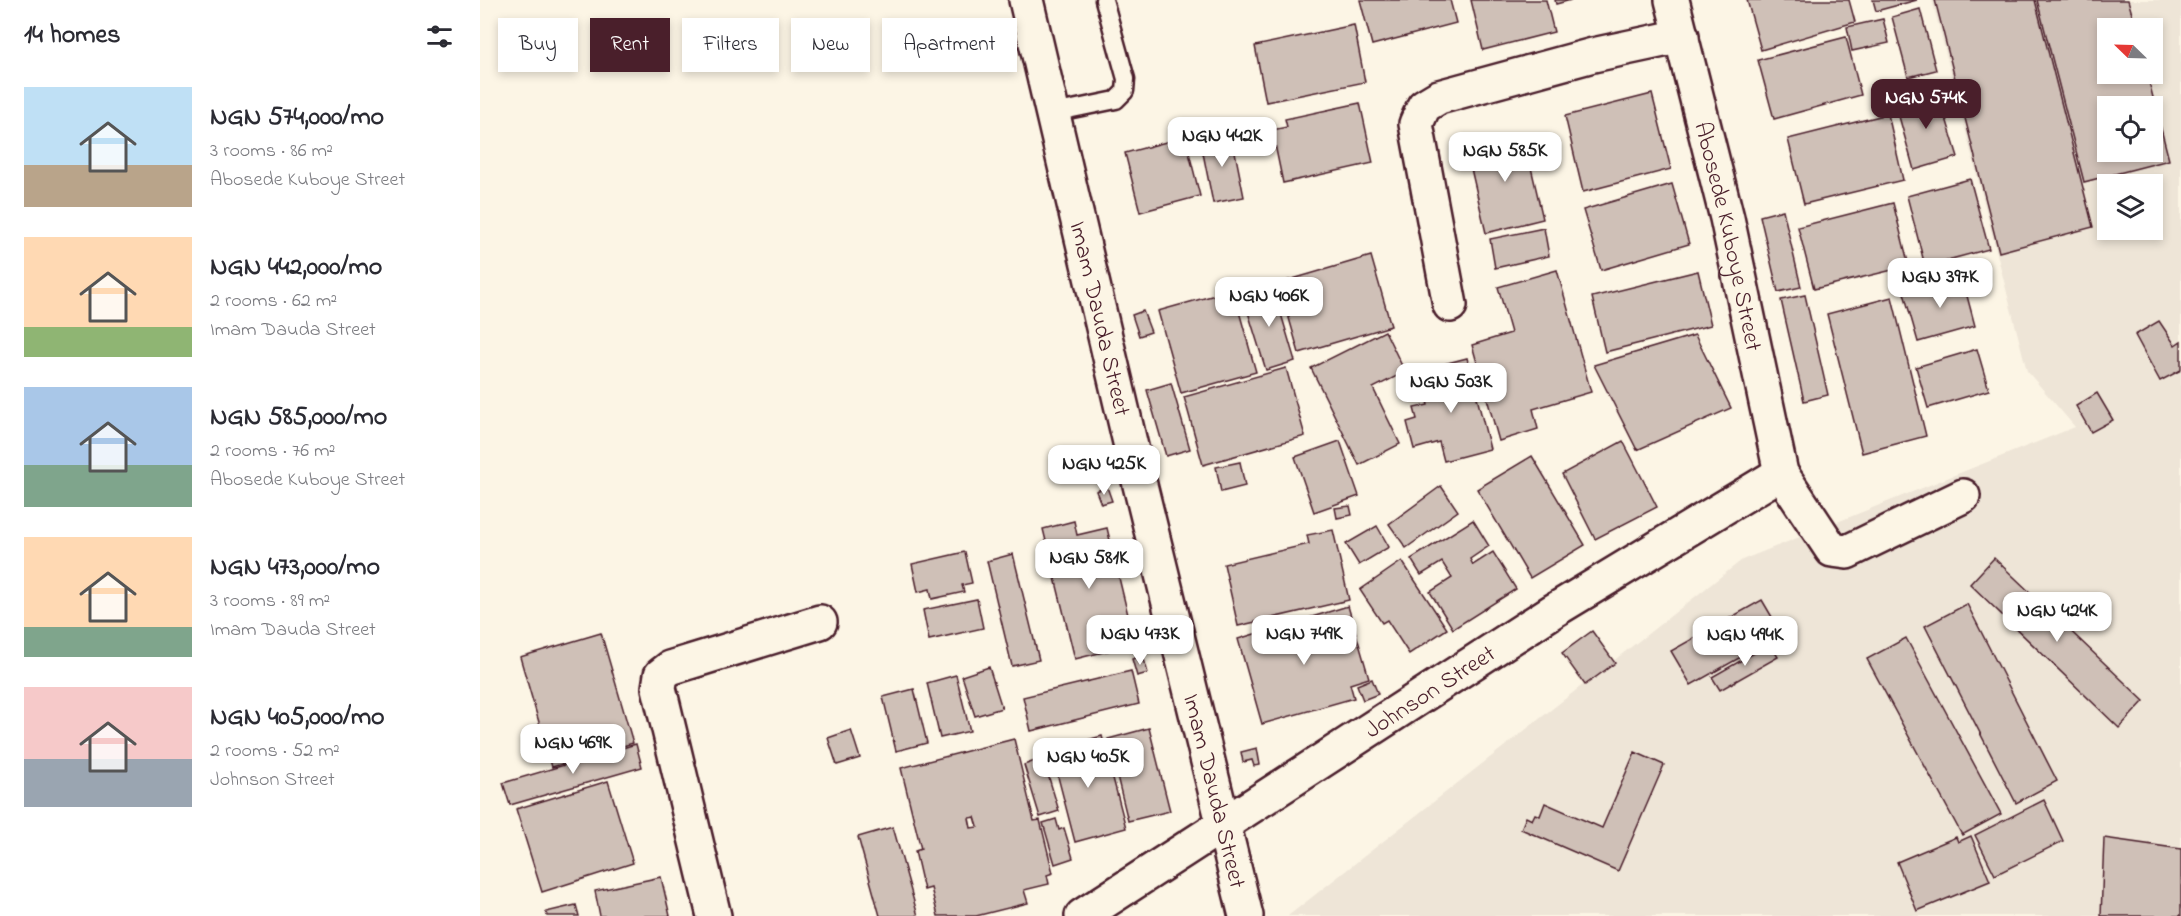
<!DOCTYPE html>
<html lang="en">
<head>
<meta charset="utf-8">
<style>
	:root { --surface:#fff; --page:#f2f2f3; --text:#2b2b33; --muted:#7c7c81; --accent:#4a1f2b }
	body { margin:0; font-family:"Indie Flower",sans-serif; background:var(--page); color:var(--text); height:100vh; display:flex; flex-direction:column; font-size:22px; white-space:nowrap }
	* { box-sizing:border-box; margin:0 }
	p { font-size:20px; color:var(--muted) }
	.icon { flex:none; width:33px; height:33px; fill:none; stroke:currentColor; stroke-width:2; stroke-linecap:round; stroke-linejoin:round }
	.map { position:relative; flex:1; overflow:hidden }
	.panel { display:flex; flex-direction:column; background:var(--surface); width:480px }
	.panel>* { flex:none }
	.hud { position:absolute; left:18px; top:18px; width:570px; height:54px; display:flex; gap:12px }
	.needle { width:39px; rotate:293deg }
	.controls { position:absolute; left:1617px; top:18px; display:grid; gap:12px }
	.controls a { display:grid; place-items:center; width:66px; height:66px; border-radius:0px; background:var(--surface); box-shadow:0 3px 9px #0003; font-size:30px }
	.price { position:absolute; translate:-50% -51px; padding:0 14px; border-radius:12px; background:#fff; color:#222; font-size:20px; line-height:39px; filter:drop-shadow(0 2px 3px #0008) }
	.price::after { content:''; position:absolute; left:50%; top:36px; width:18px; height:14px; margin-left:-9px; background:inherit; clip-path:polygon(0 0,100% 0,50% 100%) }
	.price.selected { background:var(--accent); color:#fff }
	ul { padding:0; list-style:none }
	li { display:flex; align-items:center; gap:18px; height:150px; padding:0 24px }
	li span { display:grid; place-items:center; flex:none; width:168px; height:120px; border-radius:0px; color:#555 }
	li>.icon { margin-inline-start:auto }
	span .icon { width:72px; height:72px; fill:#fffc; stroke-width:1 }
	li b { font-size:26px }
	h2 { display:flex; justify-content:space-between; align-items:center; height:72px; padding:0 24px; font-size:26px }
	.pill { padding:0 21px; border-radius:0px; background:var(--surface); box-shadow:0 3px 9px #0003; font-size:21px; line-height:54px }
	.pill.selected { background:var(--accent); color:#fff }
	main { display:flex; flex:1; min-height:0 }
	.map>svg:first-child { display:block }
	.built { fill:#eee5d7; fill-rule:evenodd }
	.building { fill:#cfc0b7; stroke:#4a1f2b; stroke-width:1.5; fill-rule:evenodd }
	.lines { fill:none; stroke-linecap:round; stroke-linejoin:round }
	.lane-casing { stroke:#4a1f2b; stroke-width:21 }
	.street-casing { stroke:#4a1f2b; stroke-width:38 }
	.lane { stroke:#fcf5e5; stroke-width:16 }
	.street { stroke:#fcf5e5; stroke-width:33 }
	.labels { text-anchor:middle; stroke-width:5; stroke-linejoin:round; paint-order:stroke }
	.street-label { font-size:24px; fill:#4a1f2b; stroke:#fcf5e5 }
</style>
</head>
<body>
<main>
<section class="panel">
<h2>14 homes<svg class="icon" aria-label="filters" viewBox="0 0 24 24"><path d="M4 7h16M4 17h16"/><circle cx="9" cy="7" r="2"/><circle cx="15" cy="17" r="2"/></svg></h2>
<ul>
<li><span style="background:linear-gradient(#bfe0f5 65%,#b9a48a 0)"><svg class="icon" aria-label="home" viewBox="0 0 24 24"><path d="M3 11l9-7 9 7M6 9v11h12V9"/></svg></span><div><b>NGN 574,000/mo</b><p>3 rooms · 86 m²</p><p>Abosede Kuboye Street</p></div></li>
<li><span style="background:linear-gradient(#ffd9b3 75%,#8fb573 0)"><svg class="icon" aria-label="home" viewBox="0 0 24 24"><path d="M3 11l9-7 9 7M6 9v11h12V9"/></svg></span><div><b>NGN 442,000/mo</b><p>2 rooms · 62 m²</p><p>Imam Dauda Street</p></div></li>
<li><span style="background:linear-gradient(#a9c7e8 65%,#7fa58c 0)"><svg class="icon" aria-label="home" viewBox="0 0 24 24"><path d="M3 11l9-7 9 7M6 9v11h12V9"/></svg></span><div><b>NGN 585,000/mo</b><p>2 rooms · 76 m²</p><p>Abosede Kuboye Street</p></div></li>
<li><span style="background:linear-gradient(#ffd9b3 75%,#7fa58c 0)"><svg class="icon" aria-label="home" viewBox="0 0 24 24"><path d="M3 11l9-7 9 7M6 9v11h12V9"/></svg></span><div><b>NGN 473,000/mo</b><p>3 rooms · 89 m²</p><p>Imam Dauda Street</p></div></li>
<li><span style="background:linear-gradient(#f6c9c9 60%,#9aa5b1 0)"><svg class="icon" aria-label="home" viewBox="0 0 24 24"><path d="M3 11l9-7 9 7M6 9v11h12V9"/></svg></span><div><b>NGN 405,000/mo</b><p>2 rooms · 52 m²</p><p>Johnson Street</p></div></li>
</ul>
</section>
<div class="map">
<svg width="1701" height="916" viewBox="0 0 1701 916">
	<rect width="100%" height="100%" fill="#fcf5e5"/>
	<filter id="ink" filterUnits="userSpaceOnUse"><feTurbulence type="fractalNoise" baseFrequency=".0167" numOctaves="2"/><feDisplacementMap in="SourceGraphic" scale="12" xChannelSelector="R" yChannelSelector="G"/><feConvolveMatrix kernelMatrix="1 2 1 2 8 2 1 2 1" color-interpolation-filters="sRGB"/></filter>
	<g filter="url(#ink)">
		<path class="built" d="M1452 0H1701V916H808L1262 560 1595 427 1547 371ZM1628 28H1672V74H1628ZM1628 106H1672V152H1628ZM1628 184H1672V230H1628Z"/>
		<g class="building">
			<polygon points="880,0 970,0 976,23 892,45"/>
			<polygon points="991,0 1066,0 1074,32 1003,50"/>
			<polygon points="1075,0 1091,0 1076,4"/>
			<polygon points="1267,0 1369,0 1375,22 1281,50"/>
			<polygon points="1393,0 1437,0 1396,11"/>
			<polygon points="1455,0 1555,0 1613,227 1519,252"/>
			<path d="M1557 0H1648L1656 28H1628V74H1667L1689 160 1604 182ZM1628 106H1672V152H1628Z"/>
			<polygon points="1440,9 1456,70 1428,77 1412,17"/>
			<polygon points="1403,19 1409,43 1372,51 1367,27"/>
			<polygon points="874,25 885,82 786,102 775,46"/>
			<polygon points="1366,37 1381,95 1294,119 1278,60"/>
			<polygon points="1457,89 1478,157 1434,170 1415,102"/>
			<polygon points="1172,94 1191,169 1103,192 1085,116"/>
			<polygon points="880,103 893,163 803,183 792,130 807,127 805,119"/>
			<polygon points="1408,114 1423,180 1324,204 1308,139"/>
			<polygon points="751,132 764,197 733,203 720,138"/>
			<polygon points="1043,133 1063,219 1006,233 986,147"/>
			<polygon points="705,137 720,196 660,212 645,153"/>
			<polygon points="1490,179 1509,249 1445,266 1427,196"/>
			<polygon points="1192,184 1209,244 1121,270 1103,210"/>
			<polygon points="1413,203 1429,266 1334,289 1318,227"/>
			<polygon points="1303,210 1321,287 1298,292 1280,216"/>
			<polygon points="1064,228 1069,256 1015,268 1010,239"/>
			<polygon points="891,256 911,326 819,353 799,283"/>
			<polygon points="1077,270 1111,392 1053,409 1058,429 1019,441 992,345 1031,333 1018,287"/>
			<polygon points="1218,271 1231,325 1125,352 1112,297"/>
			<polygon points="1482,277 1495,326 1438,342 1424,293"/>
			<polygon points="793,287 815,361 786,370 763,296"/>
			<polygon points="753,290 776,372 701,393 678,311"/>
			<polygon points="1325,295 1348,395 1324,401 1301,300"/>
			<polygon points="1412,297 1446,436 1382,453 1347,314"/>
			<polygon points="663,311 671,332 659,336 652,315"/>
			<polygon points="1679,321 1695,345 1701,341 1701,370 1680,381 1655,335"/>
			<polygon points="905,331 925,372 893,388 920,444 879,465 831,368"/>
			<polygon points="1215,335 1251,408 1157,450 1114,365"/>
			<polygon points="1497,349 1509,390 1448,408 1436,367"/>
			<polygon points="987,358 1010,449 964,461 959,442 934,449 927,422 937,419 934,408 948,405 943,386 960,381 956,366"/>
			<polygon points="806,368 825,436 723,465 704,397"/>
			<polygon points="691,383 710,449 686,456 667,390"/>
			<polygon points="1617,393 1633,420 1611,432 1596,406"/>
			<polygon points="860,441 879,496 834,512 815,457"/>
			<polygon points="1143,441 1177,507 1115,539 1082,474"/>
			<polygon points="1052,456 1105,545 1050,578 997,489"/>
			<polygon points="760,462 765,486 741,492 736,467"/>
			<polygon points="961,486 978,511 926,548 909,524"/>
			<polygon points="627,487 632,501 621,504 616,491"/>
			<polygon points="870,506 872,515 857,518 855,508"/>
			<polygon points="993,520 1009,546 990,559 993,565 1013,552 1036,589 973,629 950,592 972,578 962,562 941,575 931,559"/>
			<polygon points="594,521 597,535 627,528 655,644 595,659 563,529"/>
			<polygon points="897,526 909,547 879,565 866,544"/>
			<polygon points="853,530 869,600 758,626 744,564 829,544 827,535"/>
			<polygon points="485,552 492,583 482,585 484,592 452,599 450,589 438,592 432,564"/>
			<polygon points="533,554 559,660 532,666 507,561"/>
			<polygon points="1514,558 1664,701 1639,728 1490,584"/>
			<polygon points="922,561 967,629 929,654 907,620 902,623 880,590"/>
			<polygon points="497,599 503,628 449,640 443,610"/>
			<polygon points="1282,600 1302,634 1211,685 1191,651"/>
			<polygon points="1487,604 1577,781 1536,803 1445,626"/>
			<polygon points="868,606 889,678 870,684 874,698 782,724 758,639 811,623 819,649 829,645 822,620"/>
			<polygon points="1112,631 1135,663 1105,685 1082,653"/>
			<polygon points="121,633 153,743 72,767 40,657"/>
			<polygon points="1426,638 1521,814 1482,835 1387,659"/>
			<polygon points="1290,644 1298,657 1240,690 1232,677"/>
			<polygon points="663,656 668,673 657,676 652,659"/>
			<polygon points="509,667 522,708 495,716 482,676"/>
			<polygon points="651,671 659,704 551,731 543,697"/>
			<polygon points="476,675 490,731 460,738 447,683"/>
			<polygon points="892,679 898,694 883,700 877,685"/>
			<polygon points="434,689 447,743 416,751 403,697"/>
			<polygon points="669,728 690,811 648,821 628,739"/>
			<polygon points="371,730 380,758 357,765 348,738"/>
			<polygon points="622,736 646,828 595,842 571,750"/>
			<path d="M534 739 554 821 560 820 573 873 567 875 569 884 544 890 548 903 496 916H458L451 888 444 890 435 851 441 849 421 768ZM495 817 498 827 491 828 489 818Z"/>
			<polygon points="156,744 162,767 30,805 23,783"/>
			<polygon points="777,748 780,765 774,766 772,760 763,762 761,752"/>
			<polygon points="1155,752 1184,765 1138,871 1041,829 1046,817 1052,820 1055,814 1060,816 1065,803 1122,828"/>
			<polygon points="563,758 579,811 560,817 544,765"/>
			<polygon points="128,781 153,863 62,892 36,809"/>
			<polygon points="1564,800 1583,841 1515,875 1495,835"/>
			<polygon points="576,819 579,830 584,828 593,858 575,864 563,823"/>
			<polygon points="413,827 438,916 400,916 378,837"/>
			<polygon points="1491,836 1510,881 1437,911 1417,862 1476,837 1478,842"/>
			<polygon points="1624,838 1701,849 1701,916 1621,916"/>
			<polygon points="181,877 190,916 120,916 115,891"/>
			<polygon points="96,905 99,916 67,916 66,912"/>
		</g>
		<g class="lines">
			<g class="lane-casing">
				<polyline id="lane" points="573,113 636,100 645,91 646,79 624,0"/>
			</g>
			<g class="street-casing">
				<g id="street">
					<path id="s1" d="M546 0 660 485 766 916"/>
					<path id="s2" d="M1192 0 1247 218 1301 473 1352 550 1367 552 1483 496"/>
					<polyline points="970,305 936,124 944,106 959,97 1113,55 1202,36"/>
					<polyline points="234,916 179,688 181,675 190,668 340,622"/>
					<path id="s3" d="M602 916 1073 611 1301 473"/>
				</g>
			</g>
			<use href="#lane" class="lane"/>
			<use href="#street" class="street"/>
		</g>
	</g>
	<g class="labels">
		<g class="street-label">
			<text dy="8" stroke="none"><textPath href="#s2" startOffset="243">Abosede Kuboye Street</textPath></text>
			<text dy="8" stroke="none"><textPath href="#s1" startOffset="327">Imam Dauda Street</textPath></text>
			<text dy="8" stroke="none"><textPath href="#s3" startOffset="414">Johnson Street</textPath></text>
			<text dy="8" stroke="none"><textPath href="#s1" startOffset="813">Imam Dauda Street</textPath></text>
		</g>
	</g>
</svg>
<div class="controls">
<a><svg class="needle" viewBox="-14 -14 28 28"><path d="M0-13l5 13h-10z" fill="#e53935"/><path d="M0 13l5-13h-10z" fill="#7c7c81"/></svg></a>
<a><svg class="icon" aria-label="locate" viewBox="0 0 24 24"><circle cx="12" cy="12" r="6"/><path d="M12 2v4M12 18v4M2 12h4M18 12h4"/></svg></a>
<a><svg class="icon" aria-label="layers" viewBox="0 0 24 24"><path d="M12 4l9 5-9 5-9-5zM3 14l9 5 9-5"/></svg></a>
</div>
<b class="price selected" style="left:1446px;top:130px">NGN 574K</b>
<b class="price" style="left:742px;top:168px">NGN 442K</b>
<b class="price" style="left:1025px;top:183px">NGN 585K</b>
<b class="price" style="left:1460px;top:309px">NGN 397K</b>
<b class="price" style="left:789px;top:328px">NGN 406K</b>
<b class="price" style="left:971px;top:414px">NGN 503K</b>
<b class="price" style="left:624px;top:496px">NGN 425K</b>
<b class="price" style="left:609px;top:590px">NGN 581K</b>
<b class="price" style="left:1577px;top:643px">NGN 424K</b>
<b class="price" style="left:660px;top:666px">NGN 473K</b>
<b class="price" style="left:824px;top:666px">NGN 749K</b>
<b class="price" style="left:1265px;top:667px">NGN 494K</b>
<b class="price" style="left:93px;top:775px">NGN 469K</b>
<b class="price" style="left:608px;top:789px">NGN 405K</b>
<div class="hud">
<a class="pill">Buy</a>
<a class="pill selected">Rent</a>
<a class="pill">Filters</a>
<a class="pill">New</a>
<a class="pill">Apartment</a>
</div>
</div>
</main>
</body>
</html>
